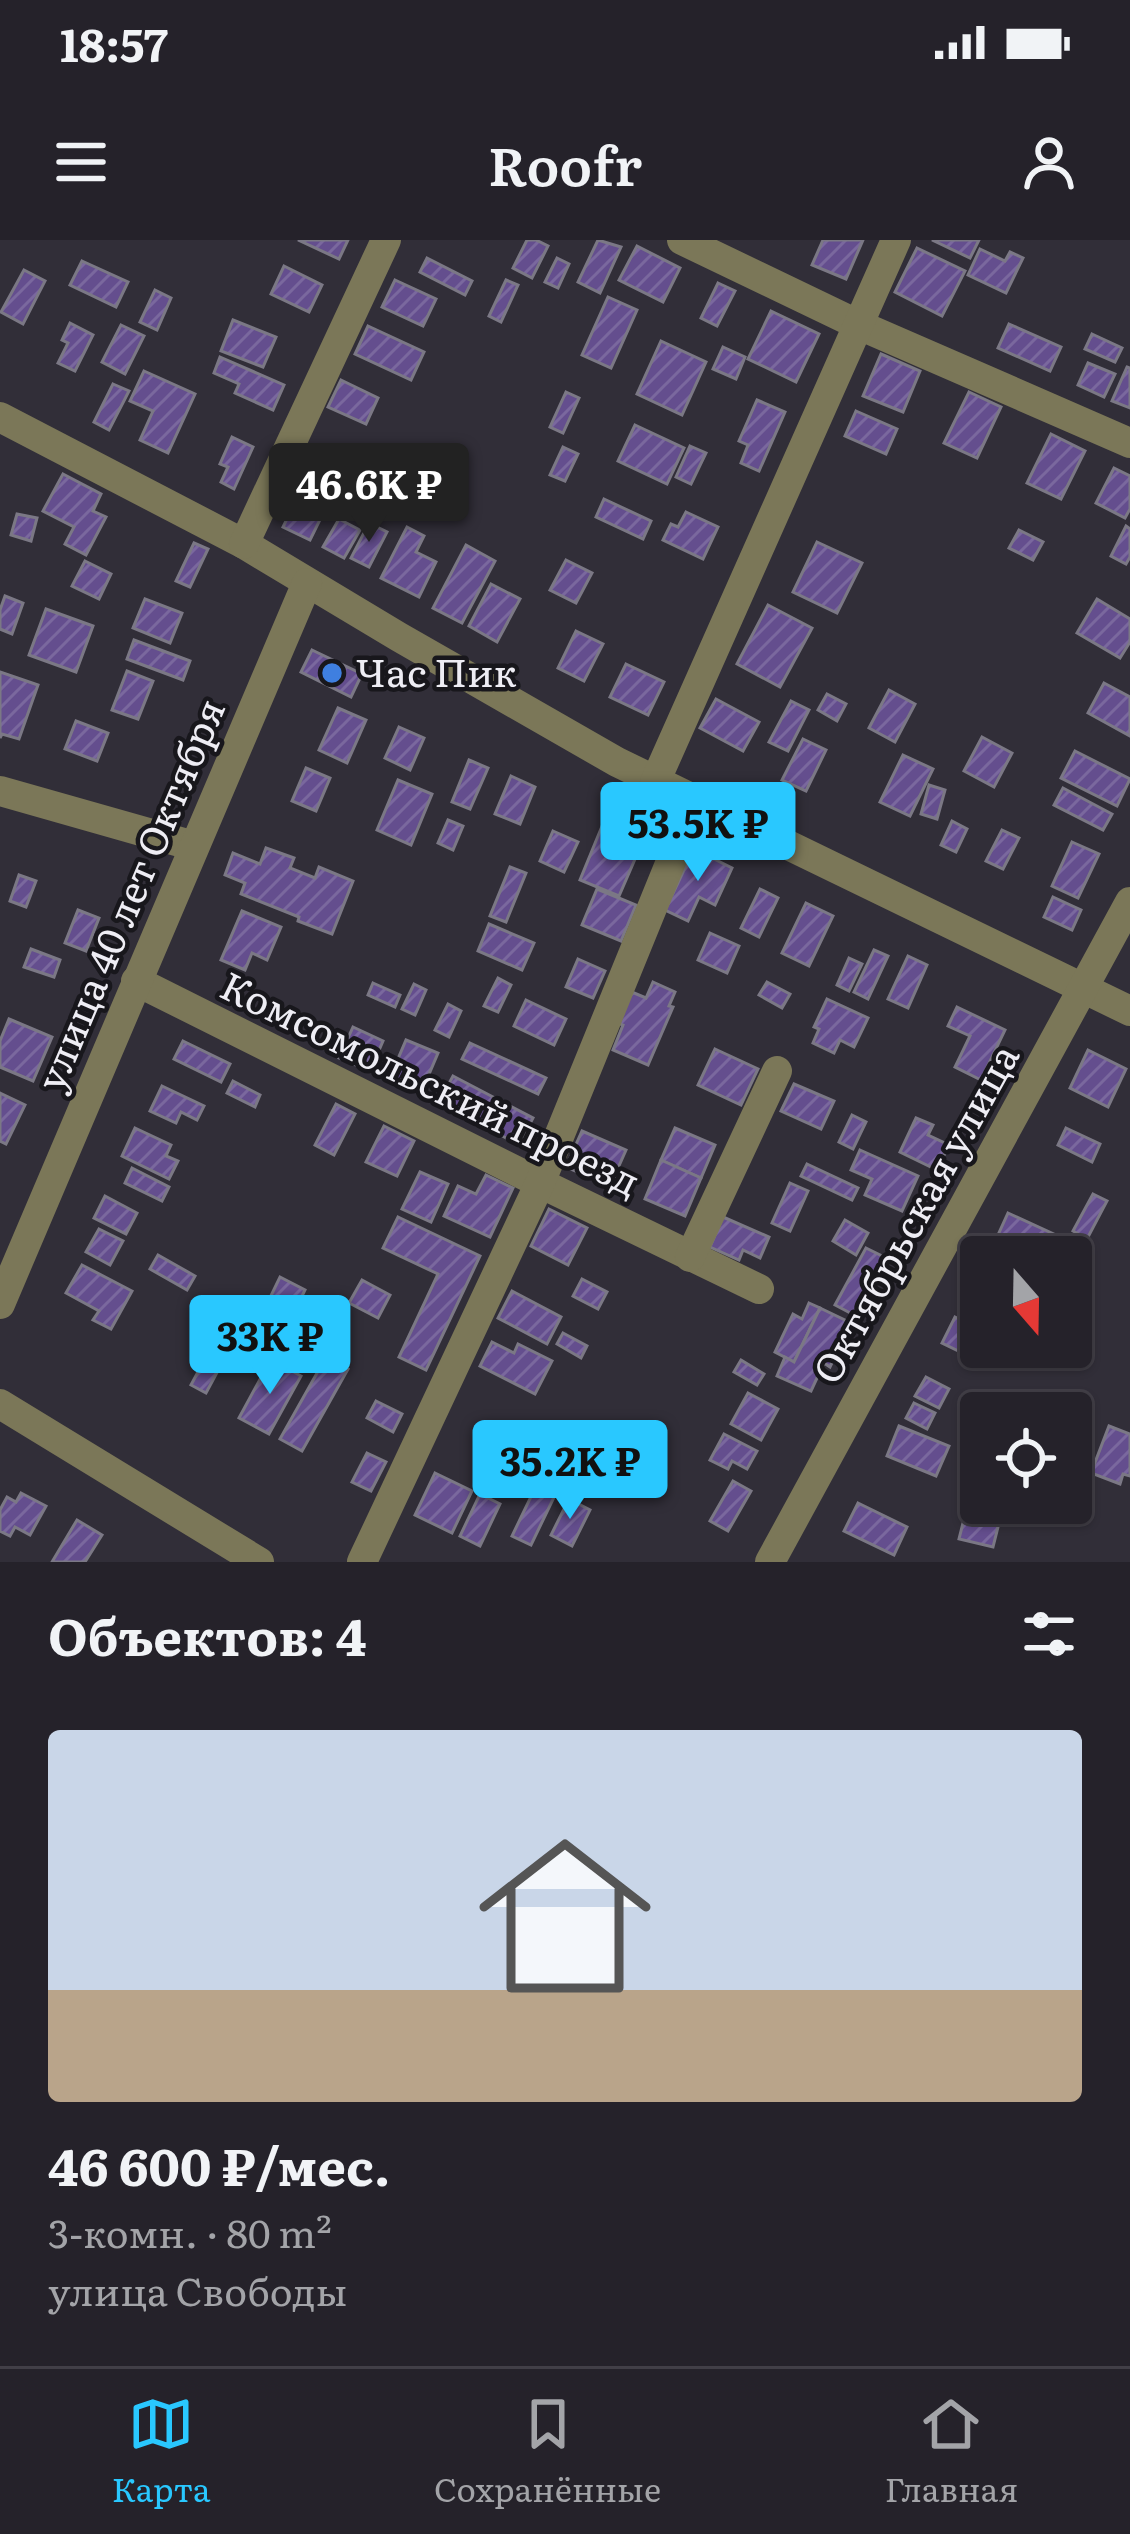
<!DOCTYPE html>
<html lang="ru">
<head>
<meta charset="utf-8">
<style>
	:root { --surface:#25222a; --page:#312f36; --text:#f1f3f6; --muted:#a3a4a8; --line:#423f47; --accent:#29c8ff }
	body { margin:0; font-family:Literata,serif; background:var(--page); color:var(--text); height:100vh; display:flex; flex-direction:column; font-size:45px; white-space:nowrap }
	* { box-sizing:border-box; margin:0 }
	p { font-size:39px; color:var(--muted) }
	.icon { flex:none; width:66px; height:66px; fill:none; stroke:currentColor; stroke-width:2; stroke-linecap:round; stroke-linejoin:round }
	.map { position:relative; height:1322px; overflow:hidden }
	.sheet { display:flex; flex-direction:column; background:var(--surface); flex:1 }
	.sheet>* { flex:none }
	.needle { width:78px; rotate:160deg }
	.tools { position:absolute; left:960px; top:996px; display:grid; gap:24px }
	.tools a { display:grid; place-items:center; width:132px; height:132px; border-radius:12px; background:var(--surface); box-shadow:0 3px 9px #0004,0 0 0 3px var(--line); font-size:60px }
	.price { position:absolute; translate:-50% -102px; padding:0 27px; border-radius:12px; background:var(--accent); color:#111; font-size:39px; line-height:78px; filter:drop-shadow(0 3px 6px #0008) }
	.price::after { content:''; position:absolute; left:50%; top:72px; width:36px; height:27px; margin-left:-18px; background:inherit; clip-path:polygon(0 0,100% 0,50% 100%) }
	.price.current { background:#222; color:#fff }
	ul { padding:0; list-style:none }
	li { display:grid; align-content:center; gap:24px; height:636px; padding:0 48px }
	li span { display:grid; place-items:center; height:372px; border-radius:12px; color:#555 }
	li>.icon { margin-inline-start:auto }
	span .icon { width:216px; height:216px; fill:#fffc; stroke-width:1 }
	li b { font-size:51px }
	h2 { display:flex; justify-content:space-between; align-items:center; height:144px; padding:0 48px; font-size:51px }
	.status { display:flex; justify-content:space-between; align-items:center; height:84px; padding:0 60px; background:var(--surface); direction:ltr }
	.status svg { height:33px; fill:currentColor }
	header { display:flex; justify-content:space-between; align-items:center; height:156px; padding:0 48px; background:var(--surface); font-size:54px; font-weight:600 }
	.menu { display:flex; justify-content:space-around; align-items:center; height:168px; border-top:3px solid var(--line); background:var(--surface); font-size:33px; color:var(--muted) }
	.menu a { display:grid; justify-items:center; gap:6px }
	.menu .current { color:var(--accent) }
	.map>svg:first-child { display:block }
	.building { fill:url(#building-hatch); stroke:#7b7885; stroke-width:3 }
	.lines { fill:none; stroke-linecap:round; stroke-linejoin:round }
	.minor { stroke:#7b7758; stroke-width:30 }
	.shop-dot { fill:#3f7fe0; stroke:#18171c; stroke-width:4.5 }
	.labels { text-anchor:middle; stroke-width:9; stroke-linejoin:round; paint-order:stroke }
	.poi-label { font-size:39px; fill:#eeedf4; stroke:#18171c; text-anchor:start }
	.street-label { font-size:39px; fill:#eeedf4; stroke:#18171c }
</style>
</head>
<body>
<div class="status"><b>18:57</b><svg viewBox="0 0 49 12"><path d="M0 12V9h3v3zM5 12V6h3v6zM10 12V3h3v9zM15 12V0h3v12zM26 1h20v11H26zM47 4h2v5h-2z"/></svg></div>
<header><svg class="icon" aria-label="menu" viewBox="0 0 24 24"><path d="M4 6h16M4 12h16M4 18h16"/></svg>Roofr<svg class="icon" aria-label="person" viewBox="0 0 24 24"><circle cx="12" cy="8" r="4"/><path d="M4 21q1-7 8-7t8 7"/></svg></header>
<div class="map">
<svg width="1130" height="1322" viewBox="0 0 1130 1322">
	<defs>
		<pattern id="building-hatch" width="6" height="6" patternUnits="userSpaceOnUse" patternTransform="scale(3)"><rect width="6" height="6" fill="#644e8e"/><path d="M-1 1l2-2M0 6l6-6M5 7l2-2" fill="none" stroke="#7a689e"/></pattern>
	</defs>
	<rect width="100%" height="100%" fill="#312e38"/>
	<g class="building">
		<polygon points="298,0 348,0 339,19"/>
		<polygon points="527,0 536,0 548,6 532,38 513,28"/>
		<polygon points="598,0 621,7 600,53 578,42"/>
		<polygon points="823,0 863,0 846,39 812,25"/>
		<polygon points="932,0 979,0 970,18"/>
		<polygon points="637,6 680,28 663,62 619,40"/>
		<polygon points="917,8 965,31 942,76 895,52"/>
		<polygon points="980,9 1005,21 1010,12 1023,18 1006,53 968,35"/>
		<polygon points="427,18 472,41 465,55 420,32"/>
		<polygon points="557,18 569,24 558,48 545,42"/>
		<polygon points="82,21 128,42 116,67 70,45"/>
		<polygon points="284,26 322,45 309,72 271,54"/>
		<polygon points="24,30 45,41 23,84 1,72"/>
		<polygon points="395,40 436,59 423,86 382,67"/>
		<polygon points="506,40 518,45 501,82 489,76"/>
		<polygon points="718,43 735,51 717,86 701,78"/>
		<polygon points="155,50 171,58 157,90 140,82"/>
		<polygon points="608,57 637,70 611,128 582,115"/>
		<polygon points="771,71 819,94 796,142 748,119"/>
		<polygon points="233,80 276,97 263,127 221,111"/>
		<polygon points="70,83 93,95 75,131 58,123 68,103 62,100"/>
		<polygon points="1009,84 1061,107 1050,131 998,108"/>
		<polygon points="121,85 144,96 125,134 102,122"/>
		<polygon points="368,86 424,112 411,140 355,114"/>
		<polygon points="1092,94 1122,108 1115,122 1085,109"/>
		<polygon points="661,101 706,122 682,175 637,154"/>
		<polygon points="723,107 745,117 736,139 713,129"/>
		<polygon points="881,114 920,131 903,172 863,156"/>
		<polygon points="220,117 284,145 273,170 235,153 239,144 214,133"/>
		<polygon points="1088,123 1115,134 1104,157 1078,145"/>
		<polygon points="1127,127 1130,128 1130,168 1112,161"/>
		<polygon points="144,131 195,154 168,213 140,200 153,171 130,161"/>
		<polygon points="341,140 378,158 366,184 328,167"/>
		<polygon points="113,144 129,151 109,190 94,182"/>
		<polygon points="566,152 579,158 563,193 550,187"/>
		<polygon points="969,152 1001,167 977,218 944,203"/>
		<polygon points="757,160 785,172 759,231 741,223 748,205 739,201"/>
		<polygon points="856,171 897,189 886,214 845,196"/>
		<polygon points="635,185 684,208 667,244 618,221"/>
		<polygon points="1051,194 1085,211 1061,259 1027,243"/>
		<polygon points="232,197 253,207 234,249 221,242 228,227 220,224"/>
		<polygon points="690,206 706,213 691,244 676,237"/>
		<polygon points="563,207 578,214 565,241 550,235"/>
		<polygon points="317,217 344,231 310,300 283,287"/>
		<polygon points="372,220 402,237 387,265 357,248"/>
		<polygon points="1114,228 1130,236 1130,269 1125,278 1096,263"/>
		<polygon points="63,234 101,254 93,271 106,277 86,315 65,304 74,287 43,271"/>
		<polygon points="604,259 651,281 643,299 596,277"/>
		<polygon points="686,272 718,287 703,319 663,300 671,284 678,287"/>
		<polygon points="17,274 37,278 31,301 11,295"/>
		<polygon points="339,279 360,290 344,318 323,307"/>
		<polygon points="369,283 387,292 369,327 351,318"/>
		<polygon points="1126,286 1130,289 1130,317 1126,324 1111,316"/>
		<polygon points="407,287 424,296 416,312 436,322 419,357 381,338"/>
		<polygon points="1019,290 1043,302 1033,320 1009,308"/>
		<polygon points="817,302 862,323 837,373 793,352"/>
		<polygon points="194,303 208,309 190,347 176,341"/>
		<polygon points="466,305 495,321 462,383 433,368"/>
		<polygon points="566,320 592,333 576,363 550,350"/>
		<polygon points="85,321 111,334 99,359 72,346"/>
		<polygon points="491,344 520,359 497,402 469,386"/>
		<polygon points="5,356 23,363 12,394 0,389 0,370"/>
		<polygon points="145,359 182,373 170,403 133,388"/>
		<polygon points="1097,359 1130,379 1130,402 1120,418 1077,393"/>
		<polygon points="768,365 812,388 780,447 737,424"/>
		<polygon points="46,369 93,386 76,432 29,415"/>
		<polygon points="576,391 603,404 584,441 558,428"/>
		<polygon points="134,400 190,421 183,440 127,419"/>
		<polygon points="312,410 362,434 351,457 301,432"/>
		<polygon points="626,424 664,442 648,475 610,457"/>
		<polygon points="127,431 153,441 138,479 112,470"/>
		<polygon points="0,432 38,445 19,499 2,494 0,498"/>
		<polygon points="1104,443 1130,457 1130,496 1088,473"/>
		<polygon points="889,450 915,464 895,502 869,488"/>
		<polygon points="827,454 846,464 837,481 818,470"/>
		<polygon points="716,459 759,482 743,511 700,488"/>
		<polygon points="791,461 809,470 788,511 769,502"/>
		<polygon points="338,468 366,480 347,523 319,510"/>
		<polygon points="76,481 108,493 97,521 65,509"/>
		<polygon points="399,487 424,498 410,530 385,518"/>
		<polygon points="982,497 1012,513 994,547 964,531"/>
		<polygon points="803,499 826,510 806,551 782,540"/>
		<polygon points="1075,511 1130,539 1117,566 1061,538"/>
		<polygon points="903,515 933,529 910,576 880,562"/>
		<polygon points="469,520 488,528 470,569 452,562"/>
		<polygon points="306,528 330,538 316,571 292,561"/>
		<polygon points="511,536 535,547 520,584 495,574"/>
		<polygon points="398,540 432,554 411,605 377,590"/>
		<polygon points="929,545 945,550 937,579 921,574"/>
		<polygon points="1063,548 1112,574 1103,590 1054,565"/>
		<polygon points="605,579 645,596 619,656 580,640"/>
		<polygon points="448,580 463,586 453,610 438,603"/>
		<polygon points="952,581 967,589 956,612 941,605"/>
		<polygon points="1002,590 1019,598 1003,629 986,621"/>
		<polygon points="553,591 578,602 564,632 540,621"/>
		<polygon points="1072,602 1099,614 1078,658 1052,646"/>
		<polygon points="266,608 294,618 290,628 315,638 319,627 353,641 332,694 298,681 299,677 241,654 245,643 225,635 233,613 260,624"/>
		<polygon points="694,609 732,628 715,665 699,657 688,681 665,670"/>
		<polygon points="510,627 526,633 506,682 490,676"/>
		<polygon points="19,635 36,641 26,667 10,661"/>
		<polygon points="597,649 636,665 621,701 582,685"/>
		<polygon points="760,649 778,658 759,697 741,688"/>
		<polygon points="1053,657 1081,670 1072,690 1044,677"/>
		<polygon points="806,663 833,676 809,726 782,713"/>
		<polygon points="78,670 99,678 86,711 65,703"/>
		<polygon points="242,671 281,687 267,720 252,713 245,730 221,720"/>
		<polygon points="489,684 534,703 522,730 478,711"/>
		<polygon points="710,693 739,706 727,733 698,720"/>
		<polygon points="31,709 60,720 54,737 24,727"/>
		<polygon points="874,710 888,716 868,759 854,752"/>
		<polygon points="908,716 927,725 908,768 888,759"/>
		<polygon points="849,718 862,724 849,751 837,745"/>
		<polygon points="578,719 605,731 593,758 566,747"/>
		<polygon points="498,738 511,745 498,772 484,766"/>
		<polygon points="653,742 675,752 669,766 673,767 648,825 613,810 623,785 613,781 627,750 646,758"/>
		<polygon points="767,742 790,754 782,768 759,755"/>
		<polygon points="373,743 400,755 395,767 368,755"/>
		<polygon points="414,744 426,750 415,775 402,769"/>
		<polygon points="827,759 868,778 854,807 840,800 834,813 813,803 819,789 814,787"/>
		<polygon points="526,760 566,779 554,805 514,786"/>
		<polygon points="448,764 461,771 449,797 435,790"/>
		<polygon points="957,767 1005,790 981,840 955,827 970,796 948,786"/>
		<polygon points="9,779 52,797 33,841 0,827 0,801"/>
		<polygon points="353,787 383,801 370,831 339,818"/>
		<polygon points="406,800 438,813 421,853 389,840"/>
		<polygon points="183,801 230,824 221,842 174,819"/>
		<polygon points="470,803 546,838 538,854 462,819"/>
		<polygon points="715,809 758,829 741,865 698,845"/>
		<polygon points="1088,810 1126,829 1108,867 1070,848"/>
		<polygon points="453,836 533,878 519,905 439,862"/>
		<polygon points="233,841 260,855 255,867 227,853"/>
		<polygon points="794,844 834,861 821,889 781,871"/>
		<polygon points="162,846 204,866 197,880 181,872 176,883 150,871"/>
		<polygon points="0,853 25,865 6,904 0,901"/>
		<polygon points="336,864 355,874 334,915 315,905"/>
		<polygon points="852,875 866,882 853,909 839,902"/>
		<polygon points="916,878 933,885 928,895 949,905 937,930 900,912"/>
		<polygon points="384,886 414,901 397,936 366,922"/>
		<polygon points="135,888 171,905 166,916 178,921 169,939 122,916"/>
		<polygon points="675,888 715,905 701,938 661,920"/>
		<polygon points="1066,888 1100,904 1092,922 1058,905"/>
		<polygon points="582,891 626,910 610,946 566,927"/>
		<polygon points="860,910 918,936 902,971 865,955 872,939 851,930"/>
		<polygon points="661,920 701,938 685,976 645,959"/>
		<polygon points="807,924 858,948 852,960 801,936"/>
		<polygon points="132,928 169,947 162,961 125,943"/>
		<polygon points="420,932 448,944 431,982 402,969"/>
		<polygon points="486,935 513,948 490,997 444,976 458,946 476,954"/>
		<polygon points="790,943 808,951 790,991 772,983"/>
		<polygon points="1093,954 1107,961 1087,999 1073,991"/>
		<polygon points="105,956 137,973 126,994 94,978"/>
		<polygon points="549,969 587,988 568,1025 531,1006"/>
		<polygon points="1008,973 1058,996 1048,1017 988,1017"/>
		<polygon points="398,977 480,1016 426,1130 399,1117 438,1034 383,1008"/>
		<polygon points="723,977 769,997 760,1018 743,1010 739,1020 710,1007"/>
		<polygon points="845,980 868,993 856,1015 833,1001"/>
		<polygon points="99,989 123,1001 110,1025 86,1012"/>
		<polygon points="866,1008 886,1018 856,1076 835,1065"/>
		<polygon points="158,1015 195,1036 187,1050 150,1029"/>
		<polygon points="82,1025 132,1051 111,1089 93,1080 99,1071 66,1053"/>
		<polygon points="280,1037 305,1050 290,1081 265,1068"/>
		<polygon points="582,1039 607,1052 598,1069 573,1056"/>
		<polygon points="362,1040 390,1055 378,1078 349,1063"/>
		<polygon points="512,1051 561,1077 547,1104 498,1078"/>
		<polygon points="809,1063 820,1068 794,1122 775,1112 793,1074 802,1079"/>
		<polygon points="820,1068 851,1083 830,1127 824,1123 811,1151 777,1136 785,1117 794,1122"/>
		<polygon points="955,1077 981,1089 981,1107 975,1119 942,1103"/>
		<polygon points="563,1093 587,1106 581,1118 557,1104"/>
		<polygon points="492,1102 514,1113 518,1104 552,1121 535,1154 480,1126"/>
		<polygon points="213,1104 228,1112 206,1153 191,1145"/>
		<polygon points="326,1117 348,1129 302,1211 280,1199"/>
		<polygon points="271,1119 301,1136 269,1194 239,1178"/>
		<polygon points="741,1120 764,1134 757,1145 734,1132"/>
		<polygon points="926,1137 949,1149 939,1168 915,1156"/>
		<polygon points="748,1153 778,1169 761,1200 731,1184"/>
		<polygon points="376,1161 402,1174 393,1192 367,1178"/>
		<polygon points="914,1163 935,1173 927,1189 906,1178"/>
		<polygon points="899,1186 949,1206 936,1236 887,1216"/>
		<polygon points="1109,1186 1130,1194 1130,1236 1123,1234 1120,1244 1091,1233"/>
		<polygon points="724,1194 757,1211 747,1229 732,1221 728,1229 710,1220"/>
		<polygon points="610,1196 622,1202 610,1229 598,1224"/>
		<polygon points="367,1213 386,1222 371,1251 352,1242"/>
		<polygon points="435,1233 472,1251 452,1293 415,1275"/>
		<polygon points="539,1240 558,1249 531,1305 512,1296"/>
		<polygon points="733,1241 751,1251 728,1291 710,1281"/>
		<polygon points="21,1253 46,1266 30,1295 15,1287 10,1296 0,1291 0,1270 7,1257 16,1262"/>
		<polygon points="480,1254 500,1264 480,1306 460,1296"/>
		<polygon points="569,1259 590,1270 572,1306 551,1295"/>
		<polygon points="858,1263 907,1287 894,1315 844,1291"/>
		<polygon points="967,1267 1001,1275 993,1307 959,1299"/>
		<polygon points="77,1280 102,1295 85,1322 52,1322"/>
	</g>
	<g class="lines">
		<g class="minor">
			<polyline points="682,0 859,85 1130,203"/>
			<polyline points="0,177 244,304 399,397 617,522 1130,771"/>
			<polyline points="244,304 386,0"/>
			<polyline points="655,542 896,0"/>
			<polyline points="0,551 194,606"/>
			<polyline points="136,741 540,943 759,1049"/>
			<polyline points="690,1017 777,831"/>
			<polyline points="0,1064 307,343"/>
			<polyline points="0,1164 259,1322"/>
			<polyline points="362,1322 540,943 696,560"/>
			<polyline points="770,1322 1130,662"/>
		</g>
	</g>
	<circle class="shop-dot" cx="332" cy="433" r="12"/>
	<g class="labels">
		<g class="poi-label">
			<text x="356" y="447">Час Пик</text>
		</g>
		<g class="street-label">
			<text transform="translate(131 655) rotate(-67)" y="14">улица 40 лет Октября</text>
			<text transform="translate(430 844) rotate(26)" y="14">Комсомольский проезд</text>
			<text transform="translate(916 974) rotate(-61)" y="14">Октябрьская улица</text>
		</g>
	</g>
</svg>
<div class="tools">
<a><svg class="needle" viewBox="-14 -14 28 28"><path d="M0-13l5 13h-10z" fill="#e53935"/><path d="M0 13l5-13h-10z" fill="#a3a4a8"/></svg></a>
<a><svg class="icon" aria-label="locate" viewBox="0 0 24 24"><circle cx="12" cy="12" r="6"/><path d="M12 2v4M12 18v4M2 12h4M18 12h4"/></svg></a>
</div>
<b class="price current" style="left:369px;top:305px">46.6K ₽</b>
<b class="price" style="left:698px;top:644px">53.5K ₽</b>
<b class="price" style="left:270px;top:1157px">33K ₽</b>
<b class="price" style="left:570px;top:1282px">35.2K ₽</b>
</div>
<section class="sheet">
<h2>Объектов: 4<svg class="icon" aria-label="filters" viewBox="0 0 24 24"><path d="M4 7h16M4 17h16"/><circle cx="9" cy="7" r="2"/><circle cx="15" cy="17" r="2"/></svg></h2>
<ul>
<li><span style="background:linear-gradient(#c9d6e8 70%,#b9a48a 0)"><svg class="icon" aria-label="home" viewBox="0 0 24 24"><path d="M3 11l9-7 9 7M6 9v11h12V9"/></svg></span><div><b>46 600 ₽/мес.</b><p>3-комн. · 80 m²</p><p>улица Свободы</p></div></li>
</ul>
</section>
<nav class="menu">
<a class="current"><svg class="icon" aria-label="map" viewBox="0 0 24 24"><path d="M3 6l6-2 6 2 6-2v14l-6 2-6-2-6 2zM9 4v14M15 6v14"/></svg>Карта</a>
<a><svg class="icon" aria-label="saved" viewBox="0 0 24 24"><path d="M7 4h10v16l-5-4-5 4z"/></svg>Сохранённые</a>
<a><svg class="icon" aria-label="home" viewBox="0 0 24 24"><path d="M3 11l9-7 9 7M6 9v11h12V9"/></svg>Главная</a>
</nav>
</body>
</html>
